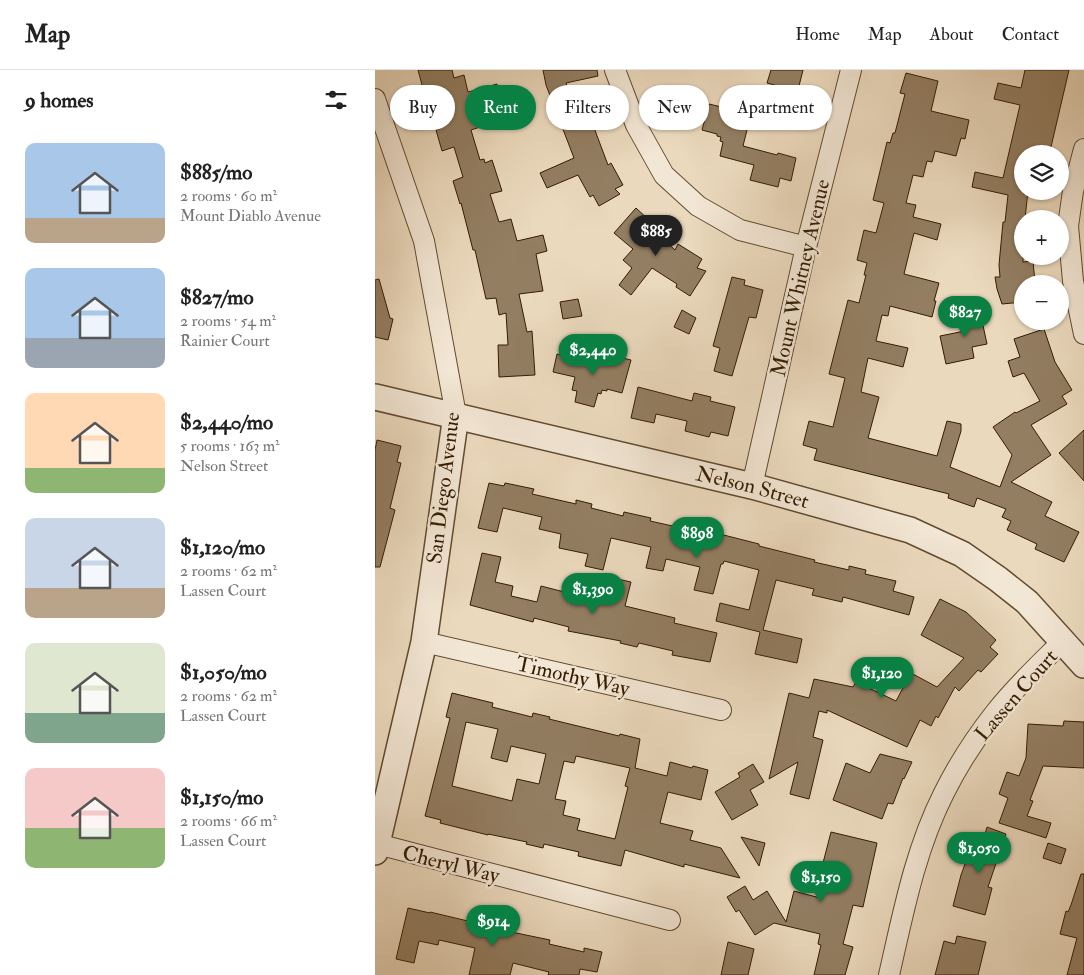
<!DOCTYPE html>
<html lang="en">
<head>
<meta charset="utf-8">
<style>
	:root { --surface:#fff; --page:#f2f2f2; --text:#222; --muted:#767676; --line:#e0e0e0; --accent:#0b8043 }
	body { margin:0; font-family:"IM FELL Double Pica",serif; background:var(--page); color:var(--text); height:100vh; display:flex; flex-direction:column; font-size:19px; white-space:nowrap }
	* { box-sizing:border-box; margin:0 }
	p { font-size:16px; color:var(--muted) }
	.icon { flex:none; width:28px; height:28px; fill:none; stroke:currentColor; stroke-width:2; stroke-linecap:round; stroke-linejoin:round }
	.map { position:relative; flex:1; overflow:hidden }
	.drawer { display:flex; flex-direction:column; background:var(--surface); width:375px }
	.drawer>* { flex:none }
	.hud { position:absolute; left:15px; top:15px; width:475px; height:45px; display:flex; gap:10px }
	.fabs { position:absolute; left:639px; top:75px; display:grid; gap:10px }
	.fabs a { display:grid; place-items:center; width:55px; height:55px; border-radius:50%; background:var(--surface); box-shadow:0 1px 4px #0004; font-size:25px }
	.price { position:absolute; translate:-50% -42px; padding:0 11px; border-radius:18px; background:var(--accent); color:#fff; font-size:16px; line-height:32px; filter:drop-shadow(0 1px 2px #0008) }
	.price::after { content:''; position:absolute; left:50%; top:30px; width:15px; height:11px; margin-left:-8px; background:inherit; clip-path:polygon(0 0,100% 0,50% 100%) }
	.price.current { background:#222; color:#fff }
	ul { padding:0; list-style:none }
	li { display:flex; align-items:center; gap:15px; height:125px; padding:0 25px }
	li span { display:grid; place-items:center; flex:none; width:140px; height:100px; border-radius:10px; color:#555 }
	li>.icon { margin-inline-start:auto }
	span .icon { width:60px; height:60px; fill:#fffc; stroke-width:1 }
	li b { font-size:21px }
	h2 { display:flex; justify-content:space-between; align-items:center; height:60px; padding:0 25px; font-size:21px }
	.tag { padding:0 18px; border-radius:22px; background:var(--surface); box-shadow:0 1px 4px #0004; font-size:18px; line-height:45px }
	.tag.current { background:var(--accent); color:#fff }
	header { display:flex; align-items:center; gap:30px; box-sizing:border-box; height:70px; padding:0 25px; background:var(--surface); border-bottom:1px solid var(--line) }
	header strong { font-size:24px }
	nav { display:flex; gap:28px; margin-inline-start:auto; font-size:18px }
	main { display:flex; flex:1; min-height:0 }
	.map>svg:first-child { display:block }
	.building { fill:#937e62; stroke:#341c00; fill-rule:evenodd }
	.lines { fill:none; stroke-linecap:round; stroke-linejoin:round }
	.minor-casing { stroke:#624b2f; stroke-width:22 }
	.tertiary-casing { stroke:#624b2f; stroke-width:28 }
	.minor { stroke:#f2e6d4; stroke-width:20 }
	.tertiary { stroke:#f2e6d4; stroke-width:25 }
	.labels { text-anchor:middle; stroke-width:5; stroke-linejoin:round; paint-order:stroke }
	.street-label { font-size:21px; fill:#341c00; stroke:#f2e6d4 }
</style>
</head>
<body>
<header>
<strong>Map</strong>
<nav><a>Home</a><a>Map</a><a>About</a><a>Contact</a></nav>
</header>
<main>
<section class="drawer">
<h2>9 homes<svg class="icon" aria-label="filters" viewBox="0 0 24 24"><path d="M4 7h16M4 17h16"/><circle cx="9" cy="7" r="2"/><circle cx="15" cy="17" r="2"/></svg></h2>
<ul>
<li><span style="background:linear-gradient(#a9c7e8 75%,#b9a48a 0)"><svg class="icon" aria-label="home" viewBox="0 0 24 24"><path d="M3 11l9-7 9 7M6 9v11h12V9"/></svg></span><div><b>$885/mo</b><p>2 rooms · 60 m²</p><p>Mount Diablo Avenue</p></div></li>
<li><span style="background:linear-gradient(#a9c7e8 70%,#9aa5b1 0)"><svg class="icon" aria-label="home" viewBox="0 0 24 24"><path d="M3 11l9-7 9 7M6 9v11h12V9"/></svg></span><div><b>$827/mo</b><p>2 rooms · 54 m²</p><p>Rainier Court</p></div></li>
<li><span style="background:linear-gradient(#ffd9b3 75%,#8fb573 0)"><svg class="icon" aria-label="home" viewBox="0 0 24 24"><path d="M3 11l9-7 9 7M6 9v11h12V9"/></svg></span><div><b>$2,440/mo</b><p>5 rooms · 163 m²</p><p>Nelson Street</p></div></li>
<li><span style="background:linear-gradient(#c9d6e8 70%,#b9a48a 0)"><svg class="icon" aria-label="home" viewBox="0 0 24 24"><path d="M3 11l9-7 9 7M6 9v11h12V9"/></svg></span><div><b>$1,120/mo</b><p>2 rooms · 62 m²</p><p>Lassen Court</p></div></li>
<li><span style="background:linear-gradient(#dfe7d0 70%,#7fa58c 0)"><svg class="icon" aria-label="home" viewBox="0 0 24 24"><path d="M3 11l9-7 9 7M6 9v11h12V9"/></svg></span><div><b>$1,050/mo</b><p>2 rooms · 62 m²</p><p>Lassen Court</p></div></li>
<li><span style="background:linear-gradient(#f6c9c9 60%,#8fb573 0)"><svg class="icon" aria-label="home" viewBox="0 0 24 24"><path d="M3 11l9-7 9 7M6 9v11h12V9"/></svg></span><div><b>$1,150/mo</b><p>2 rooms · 66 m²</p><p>Lassen Court</p></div></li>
</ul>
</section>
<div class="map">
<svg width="709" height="905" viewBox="0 0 709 905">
	<rect width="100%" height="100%" fill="#ebd9bd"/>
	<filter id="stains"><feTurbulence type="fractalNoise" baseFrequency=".004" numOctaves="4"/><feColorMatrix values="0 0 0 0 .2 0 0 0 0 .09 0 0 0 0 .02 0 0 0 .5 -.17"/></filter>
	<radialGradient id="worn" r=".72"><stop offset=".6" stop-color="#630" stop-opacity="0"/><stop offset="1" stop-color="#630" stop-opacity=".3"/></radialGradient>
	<g class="building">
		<polygon points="43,0 77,0 79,8 89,5 93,22 122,14 126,30 102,37 108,56 96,60 105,90 109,89 110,93 117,90 127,121 115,124 124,152 136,149 142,171 168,165 172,181 161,184 168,221 144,224 152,262 157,261 160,305 124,307 123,275 133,275 131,243 124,245 121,228 111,229 100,180 98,180 86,133 85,134 78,111 88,107 79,77 67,81 61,60 66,58 56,24 50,26"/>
		<polygon points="168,0 222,0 223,6 191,13 206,51 215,47 233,95 236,93 248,115 240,119 245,124 224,136 218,125 215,127 203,105 172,118 165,103 199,88 171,15"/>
		<polygon points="396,0 428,0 420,32 427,33 423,50 418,49 416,58 396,53 404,20 402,19 403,16 392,13"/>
		<polygon points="650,0 694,0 676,77 674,77 672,84 648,84 648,121 653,121 650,149 648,149 648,192 658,191 660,212 648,214 648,232 627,234 622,219 620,207 625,207 624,195 628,152 630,152 633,125 597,117 600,102 628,108 645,35 619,29 623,13 646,18"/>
		<polygon points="531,3 563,11 556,41 594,50 590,69 586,68 581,86 560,81 557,92 552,91 548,107 538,105 531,133 541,135 538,147 566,154 562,170 539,163 529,204 564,213 559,231 561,231 557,247 515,236 513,246 507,245 501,271 533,278 528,297 493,288 486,322 504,327 493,368 562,386 572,351 586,354 586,361 575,397 625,417 637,385 618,357 640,342 641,343 665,331 649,303 638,307 633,291 645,287 639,269 669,259 680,292 697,320 687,326 692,334 656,355 676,385 636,412 677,432 670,446 704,462 689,492 660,479 662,474 632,460 636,451 627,447 631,439 602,428 599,437 573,428 574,424 439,390 442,379 428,375 434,351 458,357 470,308 454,304 473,230 484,233 491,205 489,205 492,193 482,190 489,160 501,163 509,133 498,130 512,72 515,73 518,63 520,63 530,24 525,23"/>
		<polygon points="334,34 376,44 368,76 402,85 403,83 421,88 416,111 405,108 403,117 375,110 379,95 345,86 348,72 345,71 346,67 342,66 342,64 327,60"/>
		<polygon points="261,138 275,151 272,154 300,180 303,174 327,189 322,198 331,201 315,226 301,217 302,214 277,198 256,225 244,215 257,198 248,190 258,179 239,163"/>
		<polygon points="357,207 370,210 369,215 388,220 381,248 374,247 357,306 339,301 345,278 338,276"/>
		<polygon points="4,209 15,248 18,249 13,270 0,267 0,210"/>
		<polygon points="203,229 207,246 188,249 185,232"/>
		<polygon points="604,237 612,274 597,277 599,288 571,294 565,266 590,261 586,241"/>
		<polygon points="307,240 321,248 314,264 299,257"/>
		<polygon points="182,284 211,291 212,286 238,293 239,286 256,290 247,323 232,319 232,321 227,320 226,324 223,323 219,337 200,332 202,321 197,320 200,307 178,302"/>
		<polygon points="263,317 317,331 319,323 336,327 335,331 360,337 353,366 336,362 334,367 310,361 312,351 281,344 279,353 256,348"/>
		<polygon points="709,360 709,411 684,383"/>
		<polygon points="2,370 26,376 22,392 26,393 15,438 20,440 5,497 0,497 0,380"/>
		<polygon points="114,413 129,416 130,413 159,419 157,424 201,434 201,430 217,434 216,438 248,446 249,442 276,448 275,451 311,459 312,456 329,460 384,474 384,476 440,490 439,492 474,500 474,496 491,500 490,504 521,511 518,521 539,527 534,545 468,527 467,532 437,525 439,519 401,510 388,560 427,569 422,593 380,584 385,562 341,551 345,533 374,540 384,500 349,491 348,494 346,494 338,524 319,520 325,497 291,489 288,501 271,498 276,477 236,468 228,500 210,496 213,484 184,478 186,464 164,459 167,447 128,438 122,462 103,458"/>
		<polygon points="107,483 126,487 120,512 138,516 136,526 162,532 166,516 232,533 238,508 256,512 250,536 300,548 299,553 342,563 335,592 297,585 298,581 264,573 262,577 245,573 246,571 193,561 194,557 159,548 158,552 95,535"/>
		<polygon points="565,529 591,542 621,570 615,577 623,584 606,602 603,600 584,621 580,617 563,648 561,646 556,656 545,650 532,677 452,640 452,643 444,641 438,667 448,670 434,729 415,724 423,692 394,709 414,623 434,628 439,609 478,617 481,612 521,631 536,603 562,617 589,588 546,565"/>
		<path d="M77 623 118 633 117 637 157 647 158 643 175 647 174 649 244 666 245 664 265 669 260 698 292 706 295 692 317 698 318 696 333 700 326 730 293 722 285 753 318 761 315 770 346 778 365 808 309 794V797L250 780 246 796 203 786 204 782 169 774 168 778 151 774 152 772 113 764V765L65 753 66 750 50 746 75 648 71 647ZM91 652 123 659 116 688 132 692 136 676 171 684 164 714 142 709 137 731 77 716ZM201 686 255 698 250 716 253 717 240 769 202 760 205 749 188 745 191 731 180 729 189 691 199 693Z"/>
		<polygon points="689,651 709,652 709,698 668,696 655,730 658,731 652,746 676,753 671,768 624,753 633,728 624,724 632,702 644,706 651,688 653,654 688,656"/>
		<polygon points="505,684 537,692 529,709 528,708 518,734 513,733 507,749 458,730 471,693 495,703"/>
		<polygon points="378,694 389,712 375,720 383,735 357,750 340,722 365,707 363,703"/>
		<polygon points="612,757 631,764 613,817 617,818 610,845 578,836 586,805 597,775 606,778"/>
		<polygon points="456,762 502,773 488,837 478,835 468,874 478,877 470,905 439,905 446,875 443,874 445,864 399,853 380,865 364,840 361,842 352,827 370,816 378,830 392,821 411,852 419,821 445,828 454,794 448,793"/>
		<polygon points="366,767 390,773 384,796"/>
		<polygon points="673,773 691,779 686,794 668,788"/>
		<polygon points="706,804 709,804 709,905 692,905 702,868 685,864 691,841 693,842 696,835"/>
		<polygon points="33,838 55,843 55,842 118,857 117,858 175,870 174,874 209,882 209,878 227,882 222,902 205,899 204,905 173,905 174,902 138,893 135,905 94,905 100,878 64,870 63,875 44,871 39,893 21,889"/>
		<polygon points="582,866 611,872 603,905 560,905 569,871 580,874"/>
		<polygon points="353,872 379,879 373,905 346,905"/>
	</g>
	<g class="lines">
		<g class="minor-casing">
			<g id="minor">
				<polyline points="240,0 261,55 289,105 323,136 365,160 431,177"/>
				<polyline points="0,29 49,171 81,345"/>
				<polyline points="709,79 698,121 693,156 698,211 709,264"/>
				<polyline points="377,416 431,177 476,0"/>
				<polyline points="49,572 346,640"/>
				<polyline points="2,774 295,850"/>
				<path d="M514 905C528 844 540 780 569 723 583 695 601 667 620 643 640 617 665 594 688 571"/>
			</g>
		</g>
		<g class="tertiary-casing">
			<g id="tertiary">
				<path id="s1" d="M0 327 377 416 535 460 587 484 623 509 652 532 709 595"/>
				<polyline points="0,782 49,572 81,345"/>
			</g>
		</g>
		<use href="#minor" class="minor"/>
		<use href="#tertiary" class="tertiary"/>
	</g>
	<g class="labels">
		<g class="street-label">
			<text transform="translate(425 208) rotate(-77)" y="7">Mount Whitney Avenue</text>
			<text dy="7" stroke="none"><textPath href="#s1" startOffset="388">Nelson Street</textPath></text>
			<text transform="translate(68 418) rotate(-83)" y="7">San Diego Avenue</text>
			<text transform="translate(198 606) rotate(13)" y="7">Timothy Way</text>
			<text transform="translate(641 625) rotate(-49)" y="7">Lassen Court</text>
			<text transform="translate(76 794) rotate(14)" y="7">Cheryl Way</text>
		</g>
	</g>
	<rect width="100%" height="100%" filter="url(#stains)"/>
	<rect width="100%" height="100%" fill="url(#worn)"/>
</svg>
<div class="fabs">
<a><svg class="icon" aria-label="layers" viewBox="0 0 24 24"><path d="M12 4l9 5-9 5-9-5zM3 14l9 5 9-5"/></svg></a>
<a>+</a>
<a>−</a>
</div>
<b class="price current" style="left:281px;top:187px">$885</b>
<b class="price" style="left:590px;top:268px">$827</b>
<b class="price" style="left:218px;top:306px">$2,440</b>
<b class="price" style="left:322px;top:489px">$898</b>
<b class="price" style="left:218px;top:545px">$1,390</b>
<b class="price" style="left:507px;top:629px">$1,120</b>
<b class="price" style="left:604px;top:804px">$1,050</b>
<b class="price" style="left:446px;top:833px">$1,150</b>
<b class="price" style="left:118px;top:877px">$914</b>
<div class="hud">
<a class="tag">Buy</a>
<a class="tag current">Rent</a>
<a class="tag">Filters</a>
<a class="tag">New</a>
<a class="tag">Apartment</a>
</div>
</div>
</main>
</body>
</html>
